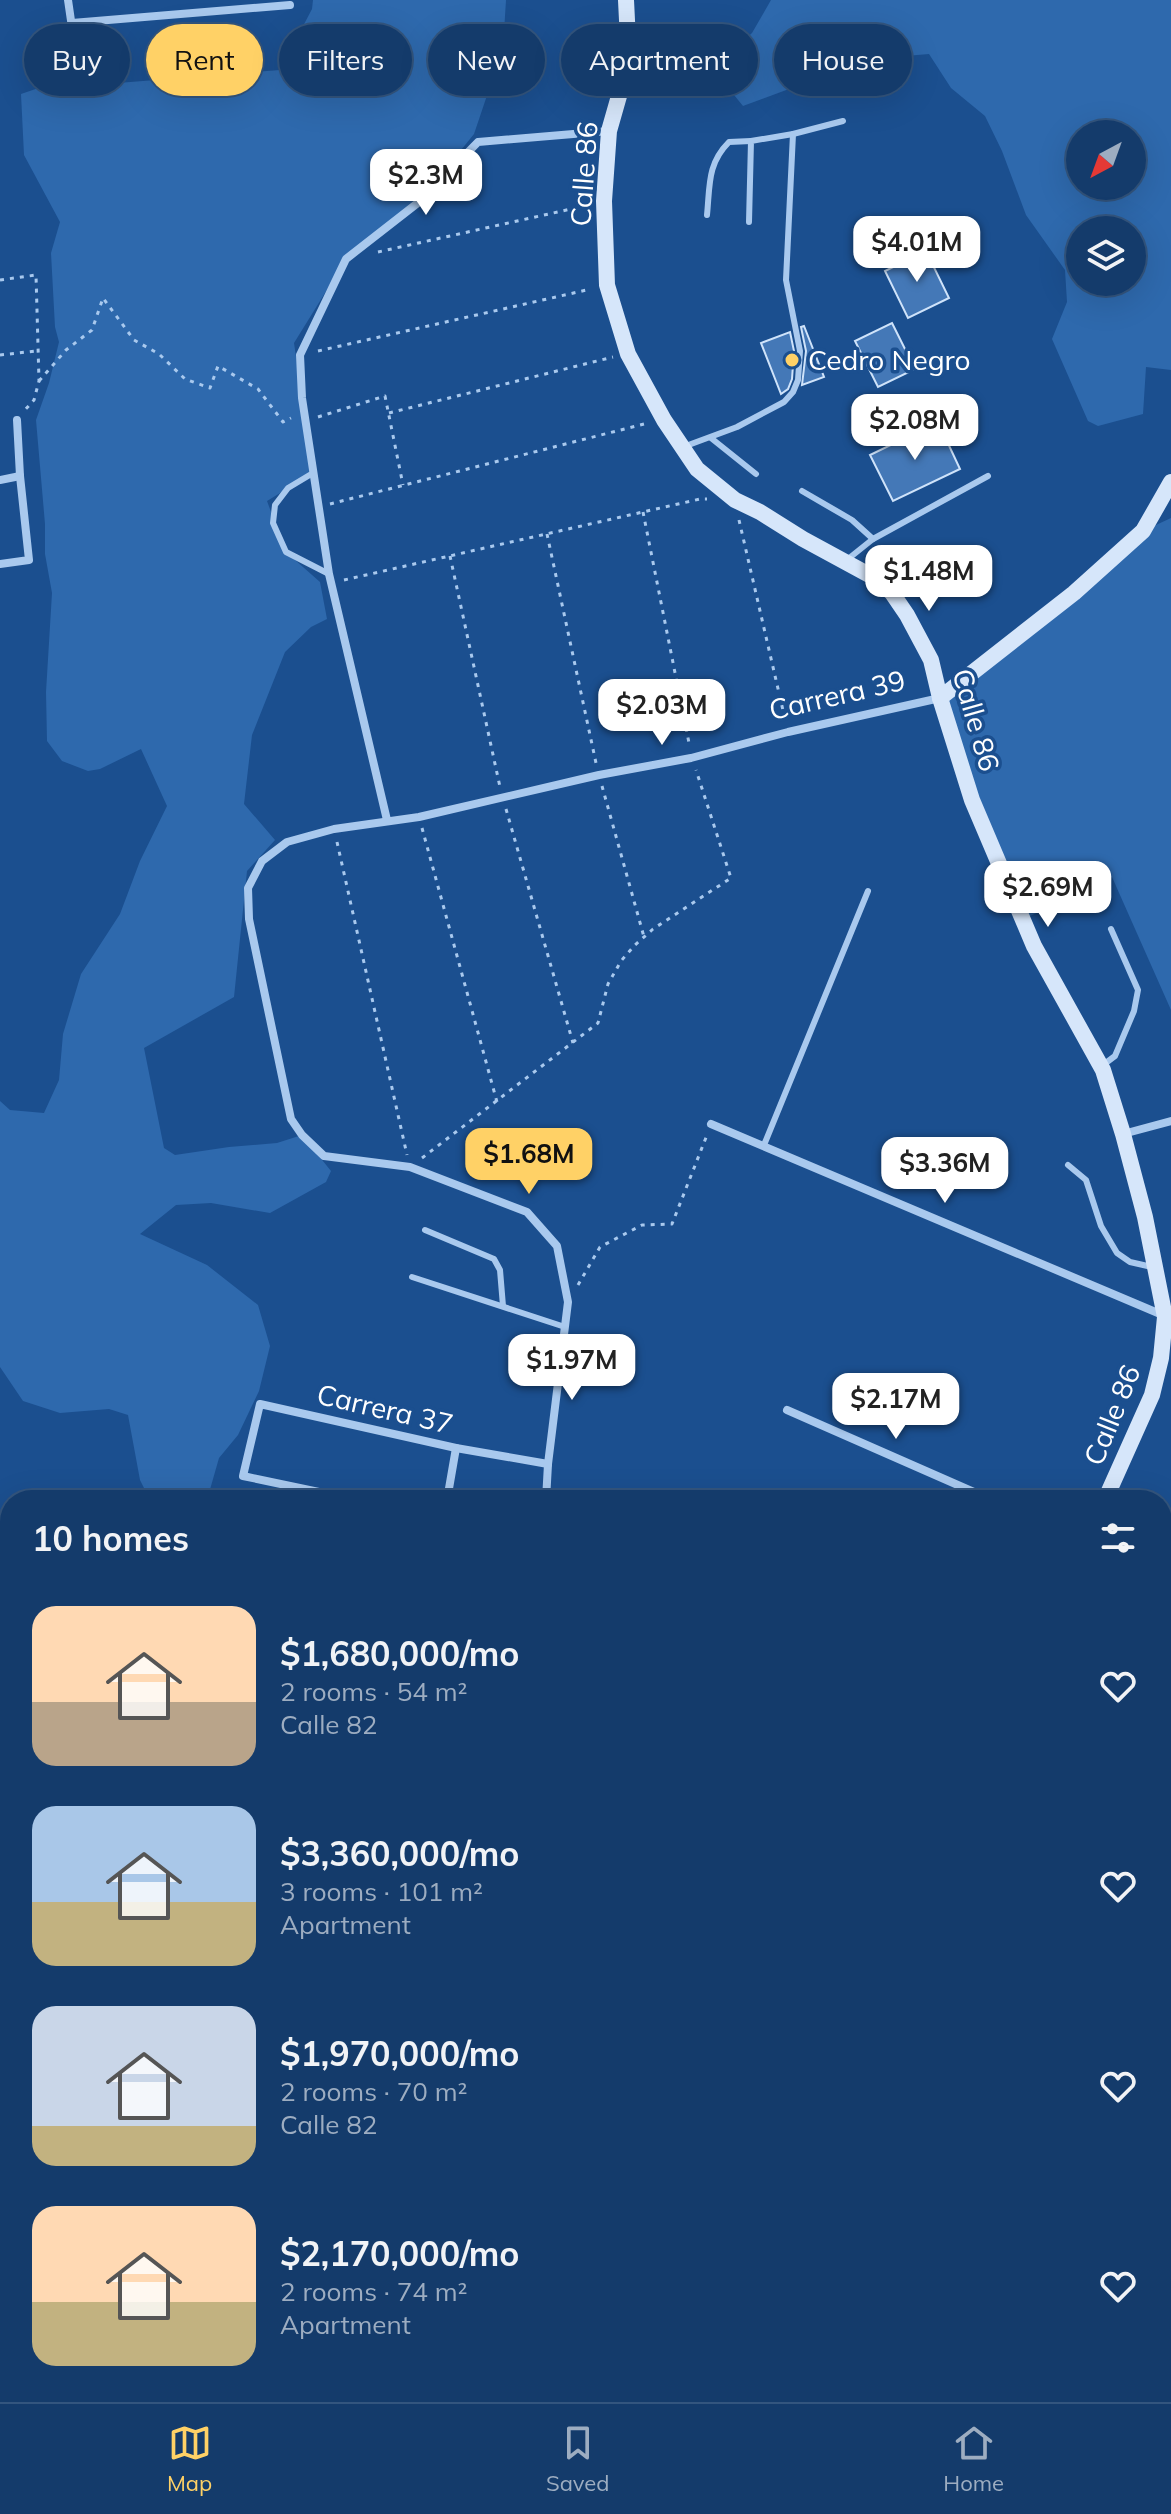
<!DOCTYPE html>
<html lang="en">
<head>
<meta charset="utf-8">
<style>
	:root { --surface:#143b6b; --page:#214673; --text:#f1f3f6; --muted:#9dadc1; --line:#33557e; --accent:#ffd166 }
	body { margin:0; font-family:Mulish,sans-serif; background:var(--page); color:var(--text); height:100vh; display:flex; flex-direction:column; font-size:30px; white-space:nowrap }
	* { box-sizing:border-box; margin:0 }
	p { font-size:26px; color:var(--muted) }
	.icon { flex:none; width:44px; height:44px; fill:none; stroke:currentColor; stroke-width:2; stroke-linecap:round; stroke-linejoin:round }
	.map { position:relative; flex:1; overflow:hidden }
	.panel { position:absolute; left:0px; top:1490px; width:1172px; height:912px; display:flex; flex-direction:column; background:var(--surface); border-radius:32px 32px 0 0; box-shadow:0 8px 32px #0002,0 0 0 2px var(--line) }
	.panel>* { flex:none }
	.top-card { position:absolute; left:24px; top:24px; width:1124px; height:72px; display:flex; gap:16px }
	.needle { width:52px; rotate:221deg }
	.tools { position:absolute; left:1066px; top:120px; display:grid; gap:16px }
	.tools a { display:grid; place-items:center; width:80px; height:80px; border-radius:50%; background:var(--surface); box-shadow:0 8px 32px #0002,0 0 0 2px var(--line); font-size:40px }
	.price { position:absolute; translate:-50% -68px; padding:0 18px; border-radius:16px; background:#fff; color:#222; font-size:26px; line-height:52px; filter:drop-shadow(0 2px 4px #0008) }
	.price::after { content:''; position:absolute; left:50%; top:48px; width:24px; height:18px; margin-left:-12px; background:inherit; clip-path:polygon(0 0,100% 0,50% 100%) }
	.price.current { background:var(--accent); color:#111 }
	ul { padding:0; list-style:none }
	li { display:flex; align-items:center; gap:24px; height:200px; padding:0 32px }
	li span { display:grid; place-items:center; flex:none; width:224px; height:160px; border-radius:24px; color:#555 }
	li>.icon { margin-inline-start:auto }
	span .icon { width:96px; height:96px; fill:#fffc; stroke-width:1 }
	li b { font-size:34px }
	h2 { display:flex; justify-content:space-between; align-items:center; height:96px; padding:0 32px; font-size:34px }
	.tag { padding:0 28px; border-radius:36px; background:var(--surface); box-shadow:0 8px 32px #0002,0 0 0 2px var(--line); font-size:28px; line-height:72px }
	.tag.current { background:var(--accent); color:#111 }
	.dock { display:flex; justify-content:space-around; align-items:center; height:112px; border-top:2px solid var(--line); background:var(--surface); font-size:22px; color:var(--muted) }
	.dock a { display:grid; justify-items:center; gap:4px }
	.dock .current { color:var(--accent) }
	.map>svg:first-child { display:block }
	.green { fill:#2e69ad; fill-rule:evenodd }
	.building { fill:#4478b7; stroke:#cfe3fa; stroke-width:2 }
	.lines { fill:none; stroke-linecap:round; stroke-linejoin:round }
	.path { stroke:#a9c9ee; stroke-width:3; stroke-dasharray:4 6; stroke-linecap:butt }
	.lane { stroke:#a9c9ee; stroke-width:6 }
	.street { stroke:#a9c9ee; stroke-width:8 }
	.secondary { stroke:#d6e6fa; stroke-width:16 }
	.poi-dot { fill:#ffd166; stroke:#1b4f8f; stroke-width:3 }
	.labels { text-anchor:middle; stroke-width:7; stroke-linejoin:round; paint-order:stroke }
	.street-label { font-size:28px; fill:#fff; stroke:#1b4f8f }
	.poi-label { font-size:28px; fill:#fff; stroke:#1b4f8f; text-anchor:start }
</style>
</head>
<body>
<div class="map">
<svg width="1171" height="2402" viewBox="0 0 1171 2402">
	<rect width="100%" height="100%" fill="#1b4f8f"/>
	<g class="green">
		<polygon points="313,0 506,0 503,48 474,134 419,202 346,259 294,343 313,473 267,501 286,552 320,582 327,619 311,627 285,652 252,735 244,804 275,840 247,871 234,997 144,1048 164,1148 175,1155 229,1147 277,1143 302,1135 331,1171 326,1182 270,1213 211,1203 176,1205 140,1234 207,1265 258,1305 270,1346 259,1391 238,1435 219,1458 207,1500 158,1500 148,1496 140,1480 128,1415 109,1409 60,1413 23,1401 0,1367 0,1101 10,1110 44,1113 59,1080 63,1034 81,974 120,914 140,861 167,806 141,749 100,769 88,771 62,761 47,741 46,692 52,593 45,554 45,524 36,420 49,383 59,342 55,327 51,253 60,222 24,155 21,94 65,79 80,86 280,70 312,9"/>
		<path d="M771 0H1171V370L1146 367 1143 414 1098 426 1088 421 1052 339 1067 302 1065 270 1026 215 1002 151 985 116 951 88 929 54 870 59 743 106 721 79V62L752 33ZM1080 134H1132V186H1080ZM1080 230H1132V282H1080Z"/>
		<polygon points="1171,518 1171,1010 1112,877 1028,917 981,806 946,697 1143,531"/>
	</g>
	<g class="building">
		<polygon points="926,251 949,298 908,318 885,271"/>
		<polygon points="892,323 915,369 878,387 855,341"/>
		<polygon points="804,326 824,377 802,385 806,351 801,327"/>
		<polygon points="790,332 794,351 792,379 788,389 781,394 761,343"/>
		<polygon points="938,422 960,469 893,501 870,455"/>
	</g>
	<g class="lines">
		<g class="path">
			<polyline points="378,252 589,205"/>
			<polyline points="0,280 36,275 39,381 34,400 24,411"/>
			<polyline points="318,351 591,289"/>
			<polyline points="0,355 36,351"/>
			<polyline points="39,381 66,350 92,330 103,298 134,340 159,354 185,379 210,388 218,366 258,389 283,422 291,418"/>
			<polyline points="389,413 613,357"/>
			<polyline points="318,417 385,396 403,485"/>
			<polyline points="330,504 648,423"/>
			<polyline points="643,512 689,743"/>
			<polyline points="739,520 785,719"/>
			<polyline points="547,534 596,763"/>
			<polyline points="450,556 500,787"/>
			<polyline points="344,580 700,499 707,499"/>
			<polyline points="602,786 644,937"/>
			<polyline points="506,809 573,1043"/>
			<polyline points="422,828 497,1102"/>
			<polyline points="337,842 407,1155"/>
			<polyline points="422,1158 598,1023 608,984 621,961 635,945 653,929 731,878 696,770"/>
			<polyline points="578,1285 600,1247 642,1225 672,1224 707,1135"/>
			<polyline points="0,1625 10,1624"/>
			<polyline points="0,1668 10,1667"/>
			<polyline points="126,2402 133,2392"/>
			<polyline points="463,2402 468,2392"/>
		</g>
		<g class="lane">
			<path d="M707 215C710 186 707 164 729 142L751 141"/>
			<polyline points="749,222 751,141 793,134"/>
			<polyline points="711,438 756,474"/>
			<polyline points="683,447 737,427 784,402 793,392 798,380 800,351 786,280 793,134 843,121"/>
			<polyline points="313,473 288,488 275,505 273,523 286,552 329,574"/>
			<polyline points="802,491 852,520 873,539"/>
			<polyline points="848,559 873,539 988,476"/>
			<polyline points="1103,1065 1115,1056 1134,1011 1138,990 1111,929"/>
			<polyline points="764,1145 868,891"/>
			<polyline points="1068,1165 1086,1180 1101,1226 1117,1253 1130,1262 1152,1267"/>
			<polyline points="425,1230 494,1259 500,1270 503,1306"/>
			<polyline points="412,1277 565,1327"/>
			<polyline points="1162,1928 1171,1939"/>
			<polyline points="1162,2088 1171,2087"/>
			<polyline points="1162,2376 1171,2385"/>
			<polyline points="579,2392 584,2402"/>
		</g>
		<g class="street">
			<polyline points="68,0 77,62"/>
			<polyline points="72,23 290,5"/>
			<polyline points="0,480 20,476"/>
			<polyline points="0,564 29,560 20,476 17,420"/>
			<polyline points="387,820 329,574 302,398 300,355 346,259 419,202 478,142 609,131"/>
			<polyline points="711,1124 1165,1316"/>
			<polyline points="1123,1134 1171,1121"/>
			<polyline points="787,1410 992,1500"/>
			<polyline points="357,1500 243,1476 260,1404 456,1448 548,1464"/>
			<polyline points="447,1500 456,1448"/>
			<polyline points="546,1500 548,1464 568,1302 557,1246 527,1212 410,1167 324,1156 302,1135 291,1119 249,919 248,888 262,861 287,842 334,829 419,817 599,775 691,758 788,732 940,698"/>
			<polyline points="0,1745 10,1744"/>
			<polyline points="0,1824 10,1823"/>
			<polyline points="0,1897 10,1896"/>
			<polyline points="7,2107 10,2120"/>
			<polyline points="0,2141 10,2138"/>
			<polyline points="0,2212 10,2209"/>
			<polyline points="0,2277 10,2274"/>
			<polyline points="22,2392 23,2402"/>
			<polyline points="543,2392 545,2402"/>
			<polyline points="291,2402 297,2392"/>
		</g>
		<g class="secondary">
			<polyline points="626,0 629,61 609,131 604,201 607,285 628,354 664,420 697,469 735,500 760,512 803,539 873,577 892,593 907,615 931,660 940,698 972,800 1034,946 1103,1070 1123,1134 1145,1217 1165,1317 1161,1358 1152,1395 1105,1500"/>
			<polyline points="940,698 1074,593 1143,531 1171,482"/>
			<polyline points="1162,1728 1171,1737"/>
			<polyline points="1101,2402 1105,2392"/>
		</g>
	</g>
	<circle class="poi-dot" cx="792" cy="360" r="8"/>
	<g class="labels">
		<g class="street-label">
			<text transform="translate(584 174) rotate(-86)" y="10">Calle 86</text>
			<text transform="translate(837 695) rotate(-13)" y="10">Carrera 39</text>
			<text transform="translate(976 720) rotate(74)" y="10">Calle 86</text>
			<text transform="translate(385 1409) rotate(13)" y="10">Carrera 37</text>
			<text transform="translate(1112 1415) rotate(-68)" y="10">Calle 86</text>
		</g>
		<g class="poi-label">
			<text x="808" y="370">Cedro Negro</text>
		</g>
	</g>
</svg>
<div class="tools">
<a><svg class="needle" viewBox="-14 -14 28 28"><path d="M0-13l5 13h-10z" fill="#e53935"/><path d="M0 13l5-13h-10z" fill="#9dadc1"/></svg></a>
<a><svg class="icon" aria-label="layers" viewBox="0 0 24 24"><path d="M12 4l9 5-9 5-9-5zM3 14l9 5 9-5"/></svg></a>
</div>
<b class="price" style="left:426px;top:217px">$2.3M</b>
<b class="price" style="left:917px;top:284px">$4.01M</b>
<b class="price" style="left:915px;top:462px">$2.08M</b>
<b class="price" style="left:929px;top:613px">$1.48M</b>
<b class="price" style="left:662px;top:747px">$2.03M</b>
<b class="price" style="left:1048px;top:929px">$2.69M</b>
<b class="price current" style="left:529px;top:1196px">$1.68M</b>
<b class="price" style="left:945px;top:1205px">$3.36M</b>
<b class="price" style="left:572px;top:1402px">$1.97M</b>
<b class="price" style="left:896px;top:1441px">$2.17M</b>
<div class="top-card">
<a class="tag">Buy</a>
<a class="tag current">Rent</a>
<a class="tag">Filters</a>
<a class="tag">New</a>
<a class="tag">Apartment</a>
<a class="tag">House</a>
</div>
<section class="panel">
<h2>10 homes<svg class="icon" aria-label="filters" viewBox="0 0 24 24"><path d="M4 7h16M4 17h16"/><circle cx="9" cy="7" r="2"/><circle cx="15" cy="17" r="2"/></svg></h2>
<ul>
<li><span style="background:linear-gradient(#ffd9b3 60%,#b9a48a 0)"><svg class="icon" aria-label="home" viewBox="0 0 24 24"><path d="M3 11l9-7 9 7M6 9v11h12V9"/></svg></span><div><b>$1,680,000/mo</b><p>2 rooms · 54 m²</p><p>Calle 82</p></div><svg class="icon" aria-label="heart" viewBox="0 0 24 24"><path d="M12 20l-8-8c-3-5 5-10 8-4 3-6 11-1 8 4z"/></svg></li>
<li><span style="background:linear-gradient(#a9c7e8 60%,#c2b280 0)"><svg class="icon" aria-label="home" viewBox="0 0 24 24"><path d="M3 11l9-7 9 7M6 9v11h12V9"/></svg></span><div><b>$3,360,000/mo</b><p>3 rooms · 101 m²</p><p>Apartment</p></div><svg class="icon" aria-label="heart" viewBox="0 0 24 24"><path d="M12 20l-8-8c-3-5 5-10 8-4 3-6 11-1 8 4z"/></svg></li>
<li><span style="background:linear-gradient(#c9d6e8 75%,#c2b280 0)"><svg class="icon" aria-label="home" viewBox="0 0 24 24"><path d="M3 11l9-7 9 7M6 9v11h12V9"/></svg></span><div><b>$1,970,000/mo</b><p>2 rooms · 70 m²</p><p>Calle 82</p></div><svg class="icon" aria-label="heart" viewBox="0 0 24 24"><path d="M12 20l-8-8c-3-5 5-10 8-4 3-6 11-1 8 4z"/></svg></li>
<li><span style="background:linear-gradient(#ffd9b3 60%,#c2b280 0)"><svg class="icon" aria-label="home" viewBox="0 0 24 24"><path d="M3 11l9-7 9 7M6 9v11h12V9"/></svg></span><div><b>$2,170,000/mo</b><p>2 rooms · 74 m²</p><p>Apartment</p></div><svg class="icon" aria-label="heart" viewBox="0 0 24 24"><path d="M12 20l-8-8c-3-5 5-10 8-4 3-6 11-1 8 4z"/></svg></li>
</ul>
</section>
</div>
<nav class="dock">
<a class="current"><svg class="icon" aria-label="map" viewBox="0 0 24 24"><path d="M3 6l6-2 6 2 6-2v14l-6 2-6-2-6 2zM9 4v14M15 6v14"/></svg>Map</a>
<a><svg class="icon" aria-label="saved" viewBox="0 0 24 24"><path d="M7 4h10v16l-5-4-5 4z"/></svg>Saved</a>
<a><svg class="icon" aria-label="home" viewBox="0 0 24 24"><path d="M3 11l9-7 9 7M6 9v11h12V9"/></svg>Home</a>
</nav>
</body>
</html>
